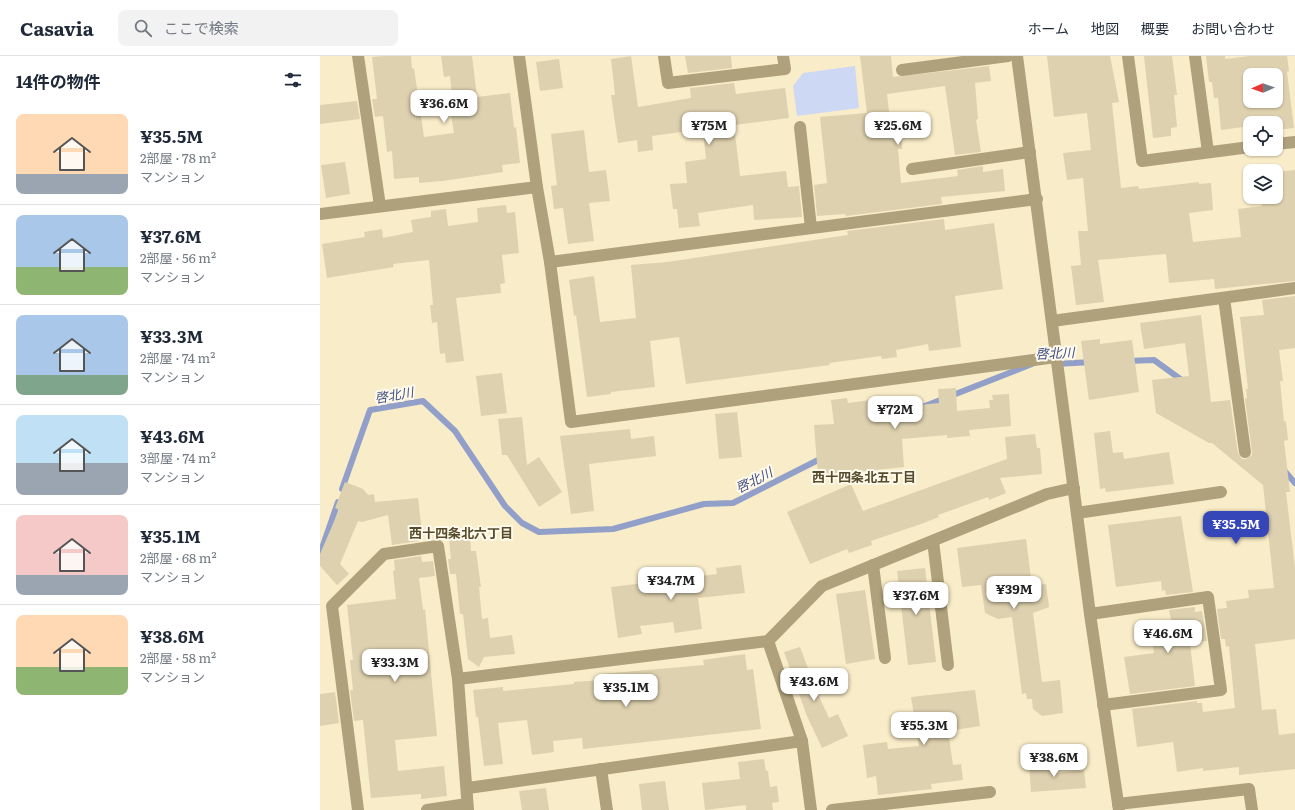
<!DOCTYPE html>
<html lang="ja">
<head>
<meta charset="utf-8">
<style>
	:root { --surface:#fff; --page:#f2f2f3; --text:#1f2937; --muted:#747a83; --line:#e0e1e3; --accent:#3446b8 }
	body { margin:0; font-family:Literata,"Noto Sans JP",serif; background:var(--page); color:var(--text); height:100vh; display:flex; flex-direction:column; font-size:15px; white-space:nowrap }
	* { box-sizing:border-box; margin:0 }
	p { font-size:13px; color:var(--muted) }
	.icon { flex:none; width:22px; height:22px; fill:none; stroke:currentColor; stroke-width:2; stroke-linecap:round; stroke-linejoin:round }
	.map { position:relative; flex:1; overflow:hidden }
	.side { display:flex; flex-direction:column; background:var(--surface); width:320px }
	.side>* { flex:none }
	.needle { width:26px; rotate:268deg }
	.controls { position:absolute; left:923px; top:12px; display:grid; gap:8px }
	.controls a { display:grid; place-items:center; width:40px; height:40px; border-radius:8px; background:var(--surface); box-shadow:0 1px 3px #0004; font-size:20px }
	.price { position:absolute; translate:-50% -34px; padding:0 9px; border-radius:8px; background:#fff; color:#222; font-size:13px; line-height:26px; filter:drop-shadow(0 1px 2px #0008) }
	.price::after { content:''; position:absolute; left:50%; top:24px; width:12px; height:9px; margin-left:-6px; background:inherit; clip-path:polygon(0 0,100% 0,50% 100%) }
	.price.selected { background:var(--accent); color:#fff }
	ul { padding:0; list-style:none }
	li { display:flex; align-items:center; gap:12px; height:100px; padding:0 16px }
	li+li { border-top:1px solid var(--line) }
	li span { display:grid; place-items:center; flex:none; width:112px; height:80px; border-radius:8px; color:#555 }
	li>.icon { margin-inline-start:auto }
	span .icon { width:48px; height:48px; fill:#fffc; stroke-width:1 }
	li b { font-size:17px }
	h2 { display:flex; justify-content:space-between; align-items:center; height:48px; padding:0 16px; font-size:17px }
	header { display:flex; align-items:center; gap:24px; box-sizing:border-box; height:56px; padding:0 20px; background:var(--surface); border-bottom:1px solid var(--line) }
	header strong { font-size:19px }
	nav { display:flex; gap:22px; margin-inline-start:auto; font-size:14px }
	.search { width:280px; height:36px; background:var(--page); display:flex; align-items:center; gap:10px; box-sizing:border-box; padding:0 14px; border-radius:8px; color:var(--muted); font-size:15px }
	main { display:flex; flex:1; min-height:0 }
	.map>svg:first-child { display:block }
	.green { fill:#cdd8f5 }
	.lines { fill:none; stroke-linecap:round; stroke-linejoin:round }
	.stream { stroke:#92a0c9; stroke-width:6 }
	.building { fill:#ded1af; fill-rule:evenodd }
	.minor { stroke:#afa17b; stroke-width:12 }
	.labels { text-anchor:middle; stroke-width:4; stroke-linejoin:round; paint-order:stroke }
	.water-label { font-size:13px; font-style:italic; fill:#3f4e85; stroke:#fffaec }
	.neighbourhood-label { font-size:13px; font-weight:bold; fill:#564b2c; stroke:#fffaec }
</style>
</head>
<body>
<header>
<strong>Casavia</strong>
<div class="search"><svg class="icon" aria-label="search" viewBox="0 0 24 24"><circle cx="10" cy="10" r="6"/><path d="M15 15l6 6"/></svg>ここで検索</div>
<nav><a>ホーム</a><a>地図</a><a>概要</a><a>お問い合わせ</a></nav>
</header>
<main>
<section class="side">
<h2>14件の物件<svg class="icon" aria-label="filters" viewBox="0 0 24 24"><path d="M4 7h16M4 17h16"/><circle cx="9" cy="7" r="2"/><circle cx="15" cy="17" r="2"/></svg></h2>
<ul>
<li><span style="background:linear-gradient(#ffd9b3 75%,#9aa5b1 0)"><svg class="icon" aria-label="home" viewBox="0 0 24 24"><path d="M3 11l9-7 9 7M6 9v11h12V9"/></svg></span><div><b>¥35.5M</b><p>2部屋 · 78 m²</p><p>マンション</p></div></li>
<li><span style="background:linear-gradient(#a9c7e8 65%,#8fb573 0)"><svg class="icon" aria-label="home" viewBox="0 0 24 24"><path d="M3 11l9-7 9 7M6 9v11h12V9"/></svg></span><div><b>¥37.6M</b><p>2部屋 · 56 m²</p><p>マンション</p></div></li>
<li><span style="background:linear-gradient(#a9c7e8 75%,#7fa58c 0)"><svg class="icon" aria-label="home" viewBox="0 0 24 24"><path d="M3 11l9-7 9 7M6 9v11h12V9"/></svg></span><div><b>¥33.3M</b><p>2部屋 · 74 m²</p><p>マンション</p></div></li>
<li><span style="background:linear-gradient(#bfe0f5 60%,#9aa5b1 0)"><svg class="icon" aria-label="home" viewBox="0 0 24 24"><path d="M3 11l9-7 9 7M6 9v11h12V9"/></svg></span><div><b>¥43.6M</b><p>3部屋 · 74 m²</p><p>マンション</p></div></li>
<li><span style="background:linear-gradient(#f6c9c9 75%,#9aa5b1 0)"><svg class="icon" aria-label="home" viewBox="0 0 24 24"><path d="M3 11l9-7 9 7M6 9v11h12V9"/></svg></span><div><b>¥35.1M</b><p>2部屋 · 68 m²</p><p>マンション</p></div></li>
<li><span style="background:linear-gradient(#ffd9b3 65%,#8fb573 0)"><svg class="icon" aria-label="home" viewBox="0 0 24 24"><path d="M3 11l9-7 9 7M6 9v11h12V9"/></svg></span><div><b>¥38.6M</b><p>2部屋 · 58 m²</p><p>マンション</p></div></li>
</ul>
</section>
<div class="map">
<svg width="975" height="754" viewBox="0 0 975 754">
	<rect width="100%" height="100%" fill="#f9ecc8"/>
	<polygon class="green" points="535,10 539,52 477,60 473,30 483,17"/>
	<g class="lines">
		<g class="stream">
			<polyline points="807,305 834,304 863,325"/>
			<polyline points="736,308 772,306"/>
			<polyline points="600,352 712,308"/>
			<polyline points="963,413 975,427"/>
			<polyline points="22,433 50,354 103,345 135,375 185,450 202,467 219,476 293,473 384,448 413,447 504,401"/>
			<polyline points="0,498 18,446"/>
		</g>
	</g>
	<g class="building">
		<polygon points="63,0 91,0 92,13 94,12 104,81 134,77 131,59 134,59 130,20 124,21 121,0 152,0 157,41 190,37 194,72 196,71 200,107 182,109 183,116 123,125 99,127 99,121 74,123 72,95 67,96 63,60 55,61 52,43 57,43 52,1"/>
		<polygon points="311,0 318,51 371,42 370,32 414,27 416,38 465,32 469,62 414,69 420,120 466,115 468,131 479,130 482,161 434,164 433,149 378,157 380,170 359,172 357,153 353,153 350,128 367,127 365,106 386,103 383,73 332,80 333,94 318,96 317,84 298,87 291,39 295,39 291,3"/>
		<polygon points="365,0 411,0 412,12 368,17"/>
		<polygon points="540,0 571,0 573,21 669,10 671,25 655,27 658,63 656,64 661,96 635,99 625,30 567,38 571,74 581,73 582,93 578,93 581,127 638,120 637,114 663,110 663,116 683,113 685,135 621,141 622,148 526,160 525,158 497,160 494,129 507,127 500,61 547,57"/>
		<polygon points="727,0 790,0 799,46 792,47 801,132 818,130 819,133 879,126 879,128 891,127 893,154 869,157 873,186 921,181 918,153 942,150 941,141 956,141 956,116 975,114 975,225 895,233 894,223 849,227 846,198 778,204 784,246 756,249 751,210 761,209 758,175 768,175 763,122 747,124 743,97 771,94 767,57 734,61"/>
		<polygon points="824,0 852,0 857,39 854,39 857,71 851,72 851,80 833,82"/>
		<path d="M886 0H905V3L930 0H967L969 15 967 16 974 72 956 74V67H930V70L901 74 898 42H894L892 26H889ZM930 19H956V45H930Z"/>
		<polygon points="239,3 243,32 220,35 216,6"/>
		<polygon points="37,45 40,63 0,68 0,49"/>
		<polygon points="264,74 269,116 286,114 290,145 269,147 274,185 248,188 243,152 234,153 231,130 237,129 231,78"/>
		<polygon points="25,106 30,138 6,142 1,109"/>
		<polygon points="186,149 187,157 195,156 199,197 182,199 185,227 180,228 181,237 136,242 144,305 126,307 125,297 120,298 117,266 112,267 110,249 113,249 109,204 73,208 74,211 7,222 2,188 45,181 44,176 62,173 63,182 93,176 91,164 111,161 111,155 126,153 128,170 158,166 157,152"/>
		<polygon points="624,163 625,174 674,167 683,233 635,240 641,291 609,295 608,288 576,294 577,301 562,303 561,300 509,307 510,309 366,328 359,281 330,285 335,331 291,336 291,338 267,341 256,259 254,260 249,224 274,220 280,266 316,262 311,209 347,206 528,179 527,175"/>
		<polygon points="975,240 975,292 959,294 963,325 960,325 964,366 966,365 968,384 964,385 970,436 966,436 975,512 975,583 935,588 942,654 956,653 959,679 975,677 975,713 919,719 919,711 883,715 883,712 857,716 853,686 817,691 812,653 877,645 877,647 882,647 883,656 915,652 909,590 906,591 905,583 901,583 897,553 907,552 906,545 929,542 928,534 954,532 943,429 892,387 889,387 836,357 832,324 869,320 865,287 824,293 820,267 881,259 891,346 910,344 918,397 922,403 926,403 932,399 932,395 925,343 927,342 926,333 928,333 920,261 944,259 942,244"/>
		<polygon points="780,283 780,288 812,284 819,336 769,344 761,285"/>
		<polygon points="182,317 187,357 161,360 156,320"/>
		<polygon points="636,332 637,355 670,352 669,344 673,344 672,339 689,338 691,370 649,374 650,380 627,382 627,379 582,383 584,411 498,420 494,369 514,368 511,344 527,342 528,347 557,343 558,353 619,347 618,333"/>
		<polygon points="417,356 422,401 399,403 395,358"/>
		<polygon points="202,361 207,409 219,401 242,436 219,451 187,399 182,399 178,363"/>
		<polygon points="310,373 311,383 334,380 336,400 269,408 274,455 251,458 240,380"/>
		<polygon points="790,375 793,397 803,396 804,403 849,396 854,428 786,436 785,432 780,433 774,377"/>
		<polygon points="715,378 717,392 720,392 722,418 680,422 686,437 669,444 668,441 618,459 619,461 601,468 551,485 552,489 529,497 527,493 490,508 467,456 531,428 543,455 687,403 685,381"/>
		<polygon points="25,426 43,433 48,439 54,438 55,446 98,442 102,476 98,477 99,485 72,489 68,459 42,466 38,465 20,508 29,518 17,529 0,510 0,498 19,454 15,452"/>
		<polygon points="861,460 873,536 846,539 845,534 842,535 841,525 796,531 788,469"/>
		<polygon points="150,481 151,495 156,495 161,531 159,531 162,563 168,562 170,582 192,579 195,598 164,601 159,611 148,603 143,558 140,558 136,518 130,518 128,503 131,503 129,483"/>
		<polygon points="706,483 712,530 726,528 729,551 713,557 722,626 740,624 743,657 722,660 713,653 712,643 707,643 706,637 702,638 692,561 678,563 665,557 661,529 642,531 637,492"/>
		<polygon points="101,500 102,506 113,505 115,520 99,522 103,554 105,553 117,680 75,684 78,715 124,710 127,740 101,743 101,738 51,742 43,664 34,665 30,634 33,634 30,604 33,604 27,549 76,543 73,515 75,514 74,504"/>
		<polygon points="421,509 425,537 378,542 382,573 355,577 353,566 320,570 322,578 298,582 291,531 397,518 396,512"/>
		<polygon points="605,512 616,606 588,609 577,515"/>
		<polygon points="545,534 555,603 526,608 516,538"/>
		<polygon points="875,551 875,556 882,555 887,585 870,587 875,630 810,638 804,601 834,597 830,566 851,564 849,554"/>
		<polygon points="480,591 496,634 509,662 518,658 528,680 502,692 487,660 464,596"/>
		<polygon points="425,598 427,614 433,613 441,673 263,693 262,682 233,685 234,696 212,699 207,664 178,667 183,708 164,710 158,661 156,661 153,634 183,631 183,635 254,628 254,626 282,624 281,618 384,609 383,604"/>
		<polygon points="655,634 660,670 628,675 633,709 641,708 643,724 611,728 612,733 558,739 556,720 547,722 543,689 567,686 568,693 599,690 591,641"/>
		<polygon points="15,636 19,667 0,670 0,638"/>
		<polygon points="444,703 446,715 448,715 450,731 457,730 459,746 452,747 453,754 426,754 426,749 385,754 382,727 420,723 418,706"/>
		<polygon points="733,705 734,717 764,714 766,732 711,736 709,707"/>
		<polygon points="345,725 349,754 322,754 319,728"/>
		<polygon points="226,732 229,754 202,754 199,735"/>
	</g>
	<g class="lines">
		<g class="minor">
			<polyline points="38,0 60,150"/>
			<polyline points="199,0 217,131 230,206 251,366 736,301"/>
			<polyline points="344,0 348,27 465,13 463,0"/>
			<polyline points="697,0 770,558 799,754"/>
			<polyline points="808,0 822,105 930,91"/>
			<polyline points="875,0 888,96"/>
			<polyline points="582,14 688,0"/>
			<polyline points="480,71 491,172"/>
			<polyline points="956,88 975,86"/>
			<polyline points="592,113 710,96"/>
			<polyline points="0,158 217,131"/>
			<polyline points="230,206 717,143"/>
			<polyline points="904,242 925,396"/>
			<polyline points="732,265 975,232"/>
			<polyline points="757,457 901,436"/>
			<polyline points="613,485 628,609"/>
			<polyline points="553,509 565,602"/>
			<polyline points="770,558 888,541 901,634 783,649"/>
			<polyline points="448,585 482,685 491,754"/>
			<polyline points="138,623 448,585 502,530 727,438 754,432"/>
			<polyline points="281,713 287,754"/>
			<polyline points="148,732 482,685"/>
			<polyline points="798,748 929,733 932,754"/>
			<polyline points="38,754 12,550 64,498 118,490 138,623 148,754"/>
			<polyline points="107,754 147,748"/>
			<polyline points="512,754 670,736"/>
		</g>
	</g>
	<g class="labels">
		<g class="water-label">
			<text transform="translate(735 297) rotate(-3)" y="5">啓北川</text>
			<text transform="translate(74 339) rotate(-10)" y="5">啓北川</text>
			<text transform="translate(434 424) rotate(-27)" y="5">啓北川</text>
		</g>
		<g class="neighbourhood-label">
			<text x="544" y="426">西十四条北五丁目</text>
			<text x="141" y="482">西十四条北六丁目</text>
		</g>
	</g>
</svg>
<div class="controls">
<a><svg class="needle" viewBox="-14 -14 28 28"><path d="M0-13l5 13h-10z" fill="#e53935"/><path d="M0 13l5-13h-10z" fill="#747a83"/></svg></a>
<a><svg class="icon" aria-label="locate" viewBox="0 0 24 24"><circle cx="12" cy="12" r="6"/><path d="M12 2v4M12 18v4M2 12h4M18 12h4"/></svg></a>
<a><svg class="icon" aria-label="layers" viewBox="0 0 24 24"><path d="M12 4l9 5-9 5-9-5zM3 14l9 5 9-5"/></svg></a>
</div>
<b class="price" style="left:124px;top:68px">¥36.6M</b>
<b class="price" style="left:389px;top:90px">¥75M</b>
<b class="price" style="left:578px;top:90px">¥25.6M</b>
<b class="price" style="left:575px;top:374px">¥72M</b>
<b class="price selected" style="left:916px;top:489px">¥35.5M</b>
<b class="price" style="left:351px;top:545px">¥34.7M</b>
<b class="price" style="left:694px;top:554px">¥39M</b>
<b class="price" style="left:596px;top:560px">¥37.6M</b>
<b class="price" style="left:848px;top:598px">¥46.6M</b>
<b class="price" style="left:75px;top:627px">¥33.3M</b>
<b class="price" style="left:494px;top:646px">¥43.6M</b>
<b class="price" style="left:306px;top:652px">¥35.1M</b>
<b class="price" style="left:604px;top:690px">¥55.3M</b>
<b class="price" style="left:734px;top:722px">¥38.6M</b>
</div>
</main>
</body>
</html>
